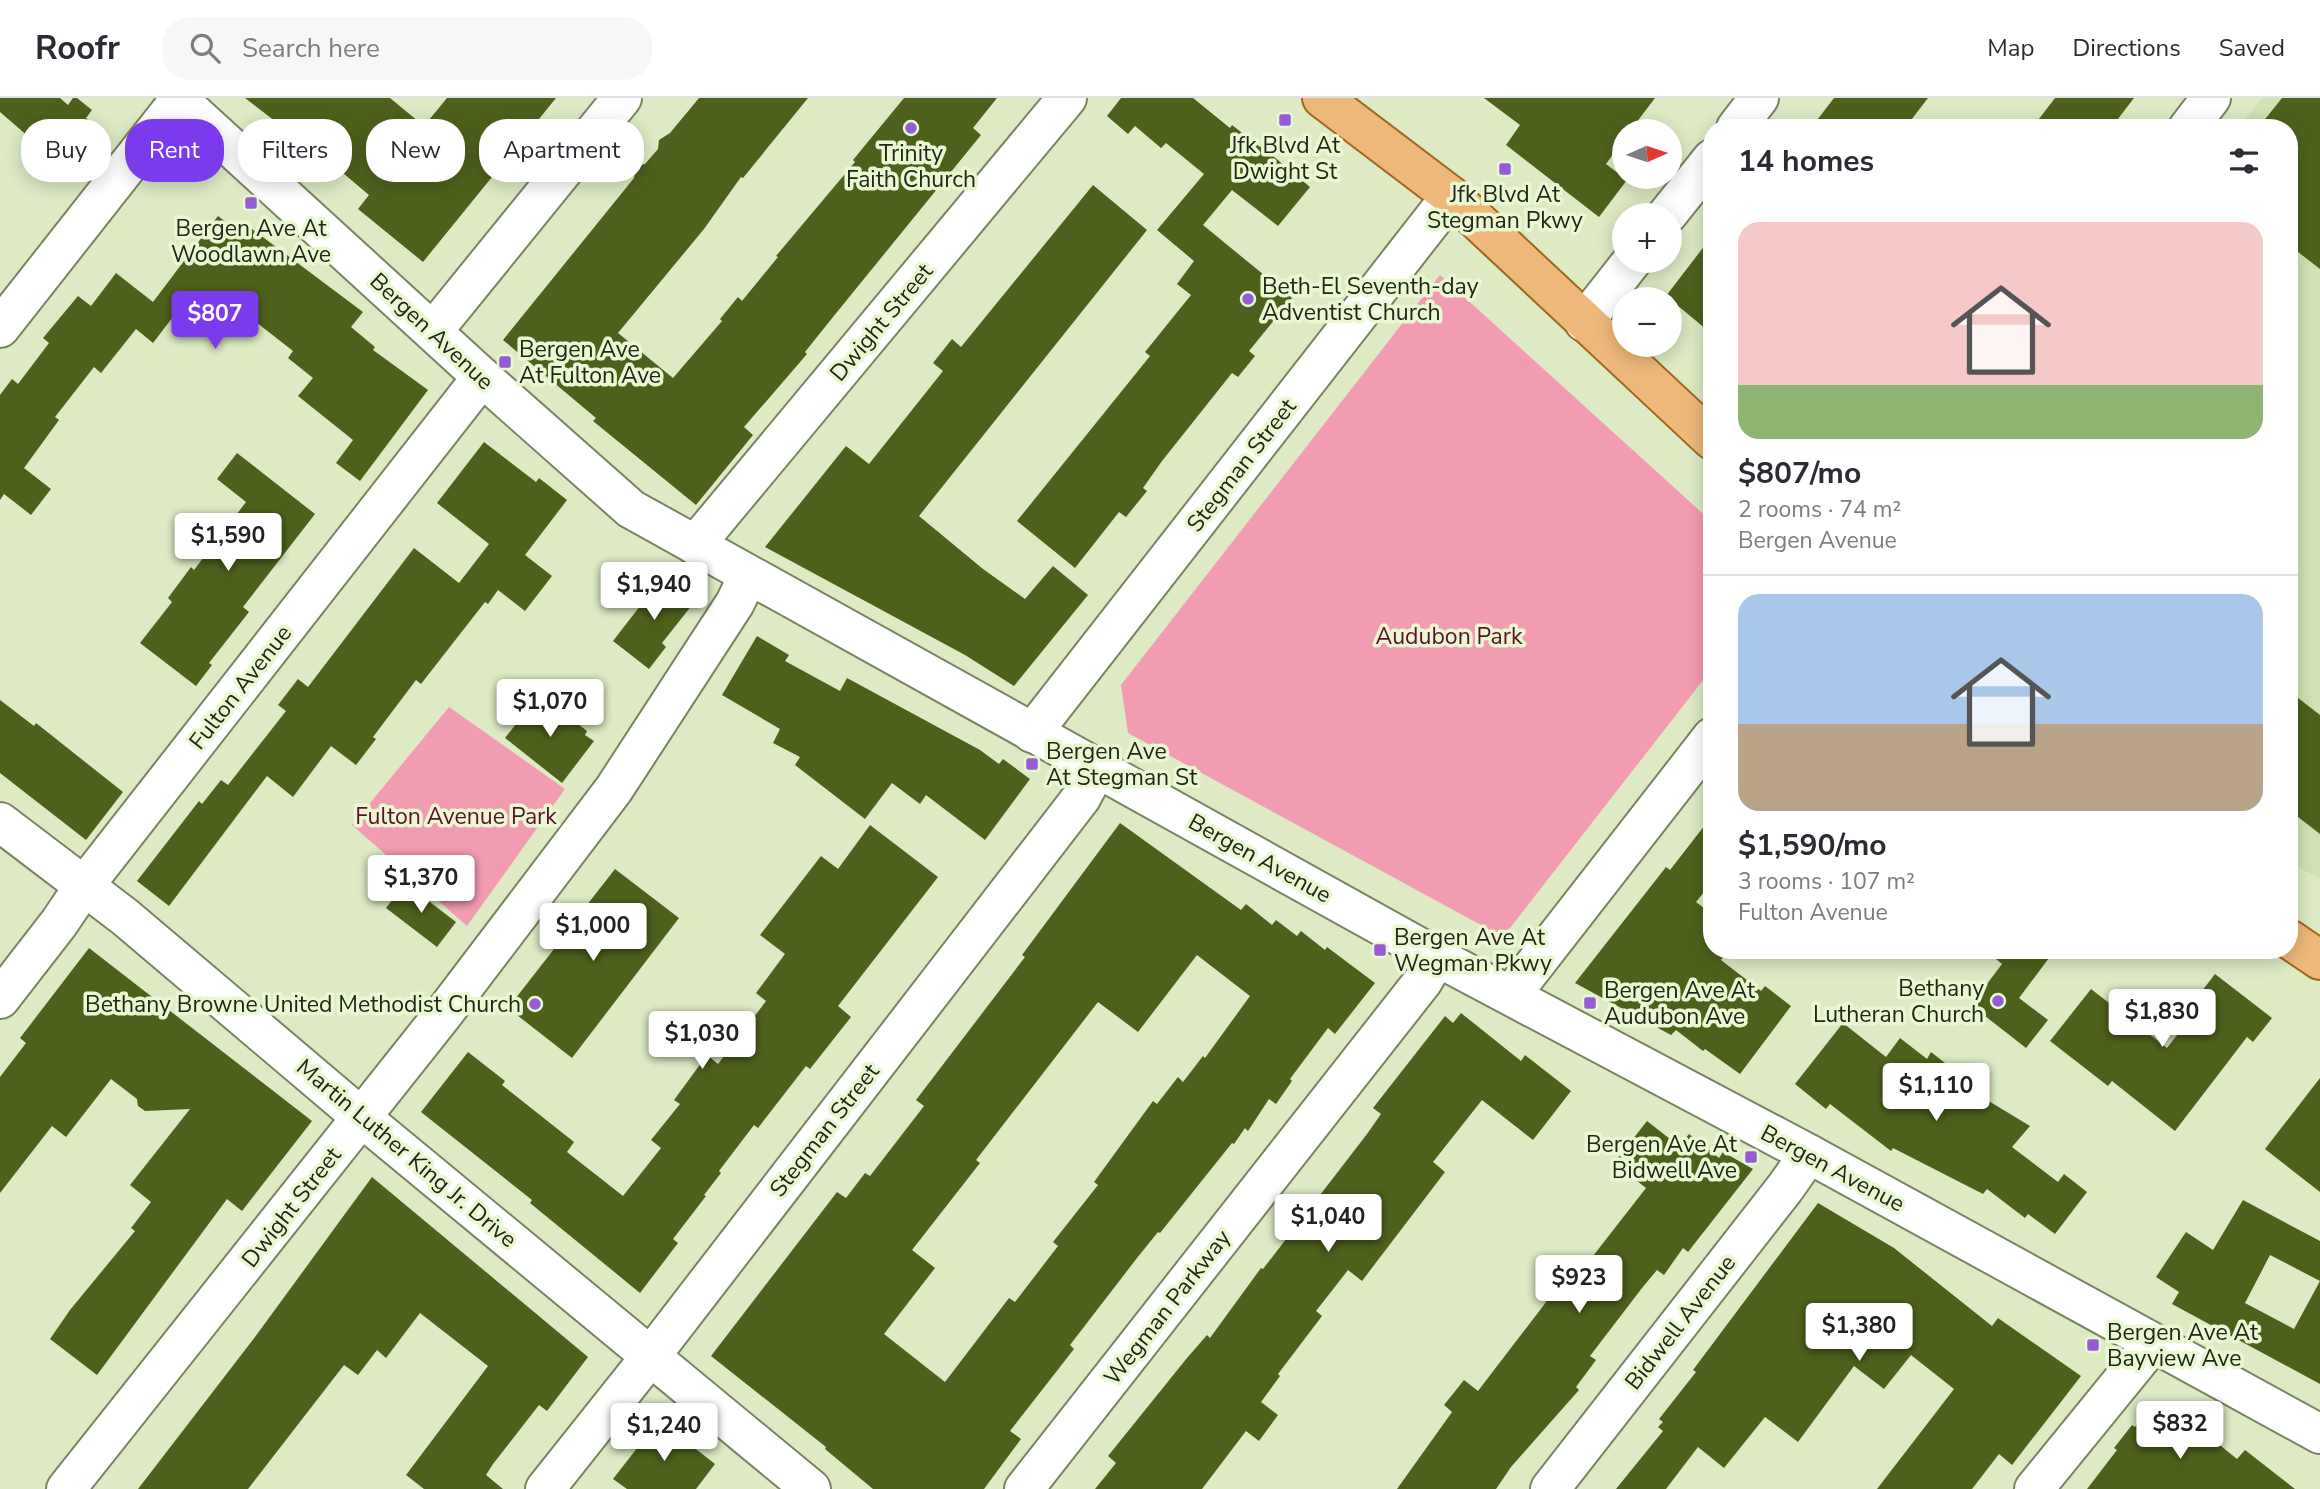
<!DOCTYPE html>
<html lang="en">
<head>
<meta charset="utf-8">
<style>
	:root { --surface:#fff; --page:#f7f7f7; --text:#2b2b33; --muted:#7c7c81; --line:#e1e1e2; --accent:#7c3aed }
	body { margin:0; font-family:"Nunito Sans",sans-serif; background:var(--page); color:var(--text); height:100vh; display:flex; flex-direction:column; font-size:26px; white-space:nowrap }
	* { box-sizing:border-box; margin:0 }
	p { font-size:23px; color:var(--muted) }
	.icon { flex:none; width:38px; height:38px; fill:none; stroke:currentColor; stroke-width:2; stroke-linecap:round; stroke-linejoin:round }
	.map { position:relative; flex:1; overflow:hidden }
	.panel { position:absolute; left:1703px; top:21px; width:595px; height:840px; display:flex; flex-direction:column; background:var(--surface); border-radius:28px; box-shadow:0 4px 18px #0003 }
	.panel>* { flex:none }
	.top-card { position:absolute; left:21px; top:21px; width:665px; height:63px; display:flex; gap:14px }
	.needle { width:46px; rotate:87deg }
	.tools { position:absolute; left:1612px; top:21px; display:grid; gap:14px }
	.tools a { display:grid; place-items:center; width:70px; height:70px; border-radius:50%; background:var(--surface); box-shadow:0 4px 18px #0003; font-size:35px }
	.price { position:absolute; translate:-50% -60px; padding:0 16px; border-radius:7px; background:#fff; color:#222; font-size:23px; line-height:46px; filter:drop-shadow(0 2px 4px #0008) }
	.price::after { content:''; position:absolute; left:50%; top:42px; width:21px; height:16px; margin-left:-10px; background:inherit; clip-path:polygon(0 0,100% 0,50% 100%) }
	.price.selected { background:var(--accent); color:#fff }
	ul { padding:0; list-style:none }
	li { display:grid; align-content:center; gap:14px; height:371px; padding:0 35px }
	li+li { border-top:2px solid var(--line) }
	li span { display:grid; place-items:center; height:217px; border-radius:21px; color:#555 }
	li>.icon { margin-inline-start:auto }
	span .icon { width:126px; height:126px; fill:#fffc; stroke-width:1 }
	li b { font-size:30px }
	h2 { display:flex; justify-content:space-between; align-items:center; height:84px; padding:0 35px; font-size:30px }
	.tag { padding:0 24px; border-radius:28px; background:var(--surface); box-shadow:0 4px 18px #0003; font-size:24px; line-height:63px }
	.tag.selected { background:var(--accent); color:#fff }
	header { display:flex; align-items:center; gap:42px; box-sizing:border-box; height:98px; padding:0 35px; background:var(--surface); border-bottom:2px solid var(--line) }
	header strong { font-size:33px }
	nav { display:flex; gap:38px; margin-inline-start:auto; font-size:24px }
	.search { width:490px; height:63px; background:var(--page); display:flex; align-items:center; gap:18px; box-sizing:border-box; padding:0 24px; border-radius:28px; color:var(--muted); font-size:26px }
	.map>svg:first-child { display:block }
	.built { fill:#d2e2b4 }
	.green { fill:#f29cb2 }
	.building { fill:#4e611c; fill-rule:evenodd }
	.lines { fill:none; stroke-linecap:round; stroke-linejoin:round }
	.minor-casing { stroke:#788461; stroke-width:42 }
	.major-casing { stroke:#9e661e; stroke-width:42 }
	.minor { stroke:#fff; stroke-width:38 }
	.major { stroke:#edb87a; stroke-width:38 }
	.poi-dot { fill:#955cd4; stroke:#eaf8d1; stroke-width:2.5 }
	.labels { text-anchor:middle; stroke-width:7; stroke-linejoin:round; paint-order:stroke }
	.poi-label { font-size:23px; fill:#222719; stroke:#eaf8d1; text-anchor:start }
	.street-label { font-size:23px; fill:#222719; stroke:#eaf8d1 }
	.park-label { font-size:23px; fill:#5e0f2e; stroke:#eaf8d1 }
</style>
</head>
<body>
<header>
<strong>Roofr</strong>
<div class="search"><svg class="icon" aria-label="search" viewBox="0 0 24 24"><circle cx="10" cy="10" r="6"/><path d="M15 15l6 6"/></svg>Search here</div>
<nav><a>Map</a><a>Directions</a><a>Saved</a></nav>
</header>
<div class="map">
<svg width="2320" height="1391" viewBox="0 0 2320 1391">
	<rect width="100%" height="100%" fill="#ddeac4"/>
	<polygon class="built" points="2262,0 2320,0 2320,781 2289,764 2289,30 2238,30"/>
	<g class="green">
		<polygon points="1440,177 1711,423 1711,572 1503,839 1128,635 1121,587"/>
		<polygon points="449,609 565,691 467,828 352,727"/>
	</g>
	<g class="building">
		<polygon points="0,0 60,0 68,7 73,0 77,0 92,12 86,20 90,23 59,63 55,61 42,77 24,63 37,46 0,14"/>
		<polygon points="245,0 390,0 424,28 447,0 556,0 423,164 358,111 369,97 286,27 284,30"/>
		<polygon points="699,0 808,0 743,80 741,79 704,131 618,235 673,280 722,223 720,221 738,199 742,203 778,159 776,158 855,64 853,62 904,0 997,0 973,30 981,37 833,219 805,254 807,256 744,329 753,337 696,407 593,323 596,320 503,242 634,80 636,68 645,66 658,51 659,42 670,35"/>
		<polygon points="1121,0 1193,0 1230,30 1232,27 1260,49 1261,48 1310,89 1278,128 1232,92 1203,127 1292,200 1249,253 1255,258 1238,279 1232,275 1162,363 1143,390 1147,393 1126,419 1119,414 1075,470 1017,423 1150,258 1145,254 1191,197 1177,186 1194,163 1157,132 1204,76 1166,45 1161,50 1135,28 1128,36 1107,18"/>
		<polygon points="1484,0 1655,0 1630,33 1624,33 1624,41 1606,66 1627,82 1599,119 1506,47 1520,27"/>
		<polygon points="1834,0 1928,0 1905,30 1811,30"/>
		<polygon points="2055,0 2134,0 2111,30 2032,30"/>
		<polygon points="2282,0 2320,0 2320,171 2289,147 2289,30 2258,30"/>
		<polygon points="1093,87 1147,132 919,418 983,471 1025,501 1053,468 1088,497 1014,588 965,557 765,449 846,348 869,366 943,273 933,265 952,241 961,249"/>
		<polygon points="218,118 246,139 252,131 363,214 351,229 375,249 373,252 428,292 360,383 336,365 353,342 298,298 313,280 288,260 293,253 234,207 224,220 192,194 153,245 136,231 101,275 94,269 55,319 59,322 24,370 51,391 31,417 4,396 0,402 0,297 12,281 18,286 49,245 43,240 78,198 91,208 116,175 153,204"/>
		<polygon points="1712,138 1712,236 1666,198"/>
		<polygon points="484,344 536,384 539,380 567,402 525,457 552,478 525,513 498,492 488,506 485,504 421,586 416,582 373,639 376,641 356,667 331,648 293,699 267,678 169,808 137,783 199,703 202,706 221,682 228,687 286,613 278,607 298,581 308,589 414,450 459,485 489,446 437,405"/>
		<polygon points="237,355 315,416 243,509 249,514 209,565 212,567 196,588 140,545 172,504 168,500 191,469 194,472 246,404 217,381"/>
		<polygon points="664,477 696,502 662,545 666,549 649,571 613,543"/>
		<polygon points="757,538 789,557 785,563 840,593 847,580 980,652 999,666 1003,661 1030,681 985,742 926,697 920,706 892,685 865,721 795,667 800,659 773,645 780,631 722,597"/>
		<polygon points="2289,593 2320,617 2320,736 2289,712"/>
		<polygon points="541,597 587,633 585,637 594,643 562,685 505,640 530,608 532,609"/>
		<polygon points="0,602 34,628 36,625 123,694 86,742 0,675"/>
		<polygon points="1712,718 1712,784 1696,804 1712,816 1712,852 1728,852 1721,862 1761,893 1765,888 1791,908 1740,976 1705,951 1703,953 1676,932 1671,937 1575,885 1666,769 1670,772"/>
		<path d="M1120 725 1241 812 1246 806 1272 827 1276 822 1297 838 1301 833 1325 852 1327 849 1375 885 1335 936 1328 930 1290 981 1292 983 1276 1006 1269 1001 1248 1033 1245 1030 1234 1046 1232 1045 1160 1135 1158 1134 1137 1160 1070 1247 1074 1251 1010 1333 1021 1341 984 1391H873L825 1351 826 1349 711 1258 837 1094 846 1100 865 1075 870 1078 924 1008 916 1002 1025 859 1022 857ZM1197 857 1250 898 1205 960 1203 958 1183 984 1178 979 1157 1006 1153 1003 1094 1084 1098 1087 1053 1144 1058 1148 1015 1204 1009 1200 945 1284 884 1236 935 1170 912 1152 980 1065 976 1062 1098 904 1138 934Z"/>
		<polygon points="870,727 938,779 838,908 851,919 810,971 806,968 758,1030 754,1027 719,1073 721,1075 704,1097 706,1098 673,1141 678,1145 640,1195 530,1105 532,1102 421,1014 468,954 505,983 502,987 574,1044 567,1054 623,1098 661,1050 651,1042 680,1006 674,1002 707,957 718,966 766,903 756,895 785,856 760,837 821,758 838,771"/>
		<polygon points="615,771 679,820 572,960 508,910 554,851 550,847 568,823 572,826"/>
		<polygon points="405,785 456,824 437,849 386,810"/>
		<polygon points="89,850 312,1023 242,1113 227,1101 97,1277 50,1241 70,1212 135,1133 131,1130 151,1104 130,1087 190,1011 145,1013 138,1008 137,1001 111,981 66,1039 52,1028 0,1095 0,979 26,945 20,940"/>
		<polygon points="1985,852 2055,852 2019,900 2048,922 2026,950 1971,907 2002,866"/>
		<polygon points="2215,876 2272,920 2253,944 2247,939 2175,1033 2112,983 2108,988 2050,943 2091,891 2167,950 2201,906 2195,902"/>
		<polygon points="1461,915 1521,963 1525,957 1571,993 1533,1042 1482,1002 1433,1064 1445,1074 1362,1183 1348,1172 1316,1213 1322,1218 1278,1276 1280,1278 1261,1304 1278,1317 1259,1343 1246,1333 1202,1391 1095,1391 1116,1365 1108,1358 1187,1260 1207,1237 1210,1240 1261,1170 1263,1171 1367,1036 1381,1016 1373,1010 1445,918 1453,925"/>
		<polygon points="1843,925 1886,959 1900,940 1927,961 1931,954 1954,972 1949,979 2030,1028 2012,1049 2058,1084 2064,1076 2087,1094 2055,1136 2028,1116 2025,1120 1987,1091 1983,1096 1893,1050 1891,1053 1830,1006 1826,1011 1795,986"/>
		<polygon points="2320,980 2320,1094 2265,1051"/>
		<polygon points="1647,1023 1679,1048 1689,1036 1719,1060 1723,1054 1753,1071 1688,1154 1683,1150 1664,1177 1657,1172 1642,1190 1590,1258 1596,1262 1576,1289 1579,1292 1511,1369 1496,1391 1397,1391 1452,1314 1444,1307 1464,1282 1478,1293 1579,1161 1586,1167 1646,1090 1614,1065"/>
		<polygon points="372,1079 588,1259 547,1313 539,1307 493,1366 486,1377 503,1391 424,1391 406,1377 488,1268 420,1215 386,1260 377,1252 358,1277 344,1267 248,1391 138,1391 255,1239"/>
		<path d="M2243 1102 2320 1143V1286L2172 1206 2179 1194 2156 1179 2186 1134 2213 1152ZM2270 1157 2320 1183 2294 1231 2245 1205Z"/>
		<polygon points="1818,1105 1894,1150 1992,1228 1998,1220 2081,1278 2012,1367 1999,1356 1972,1391 1877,1391 1954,1291 1911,1257 1884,1291 1854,1268 1798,1344 1765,1319 1724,1370 1698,1349 1666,1391 1616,1391 1663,1333 1658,1329 1663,1324 1659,1321 1696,1274 1693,1272"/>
		<polygon points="2154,1306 2176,1324 2179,1320 2207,1342 2210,1339 2237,1361 2245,1352 2295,1391 2087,1391 2117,1352 2114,1350 2132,1327 2135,1329"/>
		<polygon points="659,1322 715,1366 696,1391 627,1391 613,1381"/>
	</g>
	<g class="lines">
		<g class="minor-casing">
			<g id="minor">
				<polyline points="177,0 482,279 631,411 1437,859 1809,1056 2320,1336"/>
				<polyline points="1736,30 1759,0"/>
				<polyline points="2188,30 2211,0"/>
				<polyline points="1667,117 1712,61"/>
				<polyline points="1584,224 1632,163"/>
				<polyline points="0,230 181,0"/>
				<polyline points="433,233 622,0"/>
				<polyline points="695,447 1067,0"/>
				<polyline points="1032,635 1451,98"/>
				<polyline points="0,724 125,819 361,1019 811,1391"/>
				<polyline points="1511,897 1712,639"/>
				<polyline points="0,901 59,825 84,788 482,279"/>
				<polyline points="66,1391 441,919 614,691 735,505 748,478"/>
				<polyline points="545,1391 650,1259 1081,700 1097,670"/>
				<polyline points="1024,1391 1423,883 1437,859"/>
				<polyline points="1550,1391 1785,1090 1809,1056"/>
				<polyline points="2034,1391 2153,1245"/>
			</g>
		</g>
		<g class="major-casing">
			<g id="major">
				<polyline points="1322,0 1451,98 1712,342"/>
				<polyline points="2289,841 2320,862"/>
			</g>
		</g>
		<use href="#minor" class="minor"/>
		<use href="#major" class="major"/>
	</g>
	<g class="poi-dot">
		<rect x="1278" y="15" width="14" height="14" rx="3.5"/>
		<circle cx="911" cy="30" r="7"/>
		<rect x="1498" y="64" width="14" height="14" rx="3.5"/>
		<rect x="244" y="98" width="14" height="14" rx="3.5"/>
		<circle cx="1248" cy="201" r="7"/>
		<rect x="498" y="257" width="14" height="14" rx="3.5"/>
		<rect x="1025" y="659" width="14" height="14" rx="3.5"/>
		<rect x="1373" y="845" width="14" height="14" rx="3.5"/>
		<circle cx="1998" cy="903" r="7"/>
		<rect x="1583" y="898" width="14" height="14" rx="3.5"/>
		<circle cx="535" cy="906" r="7"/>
		<rect x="1744" y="1052" width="14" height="14" rx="3.5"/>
		<rect x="2086" y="1240" width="14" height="14" rx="3.5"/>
	</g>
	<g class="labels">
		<g class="poi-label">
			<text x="1285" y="55" text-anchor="middle">Jfk Blvd At<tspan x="1285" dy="26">Dwight St</tspan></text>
			<text x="911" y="63" text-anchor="middle">Trinity<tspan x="911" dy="26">Faith Church</tspan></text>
			<text x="1505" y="104" text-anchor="middle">Jfk Blvd At<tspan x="1505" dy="26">Stegman Pkwy</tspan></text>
			<text x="251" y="138" text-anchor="middle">Bergen Ave At<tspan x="251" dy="26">Woodlawn Ave</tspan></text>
			<text x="1262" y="196">Beth-El Seventh-day<tspan x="1262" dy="26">Adventist Church</tspan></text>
			<text x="519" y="259">Bergen Ave<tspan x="519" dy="26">At Fulton Ave</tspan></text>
			<text x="1046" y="661">Bergen Ave<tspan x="1046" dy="26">At Stegman St</tspan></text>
			<text x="1394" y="847">Bergen Ave At<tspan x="1394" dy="26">Wegman Pkwy</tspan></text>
			<text x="1984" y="898" text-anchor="end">Bethany<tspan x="1984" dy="26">Lutheran Church</tspan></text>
			<text x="1604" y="900">Bergen Ave At<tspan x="1604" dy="26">Audubon Ave</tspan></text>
			<text x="521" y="914" text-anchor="end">Bethany Browne United Methodist Church</text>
			<text x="1737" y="1054" text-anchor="end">Bergen Ave At<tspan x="1737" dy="26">Bidwell Ave</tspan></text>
			<text x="2107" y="1242">Bergen Ave At<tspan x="2107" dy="26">Bayview Ave</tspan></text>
		</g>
		<g class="street-label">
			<text transform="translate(881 224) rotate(-50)" y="8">Dwight Street</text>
			<text transform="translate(432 233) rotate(43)" y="8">Bergen Avenue</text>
			<text transform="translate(1241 367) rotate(-52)" y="8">Stegman Street</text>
			<text transform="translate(240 589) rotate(-52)" y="8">Fulton Avenue</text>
			<text transform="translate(1260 760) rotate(29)" y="8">Bergen Avenue</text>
			<text transform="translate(824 1032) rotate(-52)" y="8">Stegman Street</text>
			<text transform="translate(407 1055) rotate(40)" y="8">Martin Luther King Jr. Drive</text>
			<text transform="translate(1833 1070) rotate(28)" y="8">Bergen Avenue</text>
			<text transform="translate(291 1109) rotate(-52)" y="8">Dwight Street</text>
			<text transform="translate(1167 1209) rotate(-52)" y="8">Wegman Parkway</text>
			<text transform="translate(1680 1224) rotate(-52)" y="8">Bidwell Avenue</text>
		</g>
		<g class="park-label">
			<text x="1449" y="546">Audubon Park</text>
			<text x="456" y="726">Fulton Avenue Park</text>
		</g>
	</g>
</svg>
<div class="tools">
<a><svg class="needle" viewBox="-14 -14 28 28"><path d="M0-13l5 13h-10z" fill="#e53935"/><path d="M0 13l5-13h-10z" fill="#7c7c81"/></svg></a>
<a>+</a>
<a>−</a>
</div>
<b class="price selected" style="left:215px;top:253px">$807</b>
<b class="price" style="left:228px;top:475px">$1,590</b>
<b class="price" style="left:654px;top:524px">$1,940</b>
<b class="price" style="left:550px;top:641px">$1,070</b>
<b class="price" style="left:421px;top:817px">$1,370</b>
<b class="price" style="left:593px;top:865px">$1,000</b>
<b class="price" style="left:2162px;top:951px">$1,830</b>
<b class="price" style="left:702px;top:973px">$1,030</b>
<b class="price" style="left:1936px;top:1025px">$1,110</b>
<b class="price" style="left:1328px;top:1156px">$1,040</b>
<b class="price" style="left:1579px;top:1217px">$923</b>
<b class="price" style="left:1859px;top:1265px">$1,380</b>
<b class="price" style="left:2180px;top:1363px">$832</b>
<b class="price" style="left:664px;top:1365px">$1,240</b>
<div class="top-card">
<a class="tag">Buy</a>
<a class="tag selected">Rent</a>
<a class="tag">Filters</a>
<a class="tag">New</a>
<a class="tag">Apartment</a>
</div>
<section class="panel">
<h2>14 homes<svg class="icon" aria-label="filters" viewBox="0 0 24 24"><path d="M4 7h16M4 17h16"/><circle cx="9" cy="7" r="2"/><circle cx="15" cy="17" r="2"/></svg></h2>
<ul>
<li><span style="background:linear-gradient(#f6c9c9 75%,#8fb573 0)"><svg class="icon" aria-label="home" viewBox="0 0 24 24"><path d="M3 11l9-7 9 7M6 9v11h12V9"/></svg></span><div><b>$807/mo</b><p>2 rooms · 74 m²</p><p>Bergen Avenue</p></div></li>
<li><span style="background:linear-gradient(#a9c7e8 60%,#b9a48a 0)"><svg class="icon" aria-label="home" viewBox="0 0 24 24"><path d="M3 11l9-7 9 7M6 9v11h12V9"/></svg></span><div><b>$1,590/mo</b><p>3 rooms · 107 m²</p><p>Fulton Avenue</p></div></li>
</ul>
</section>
</div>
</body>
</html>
